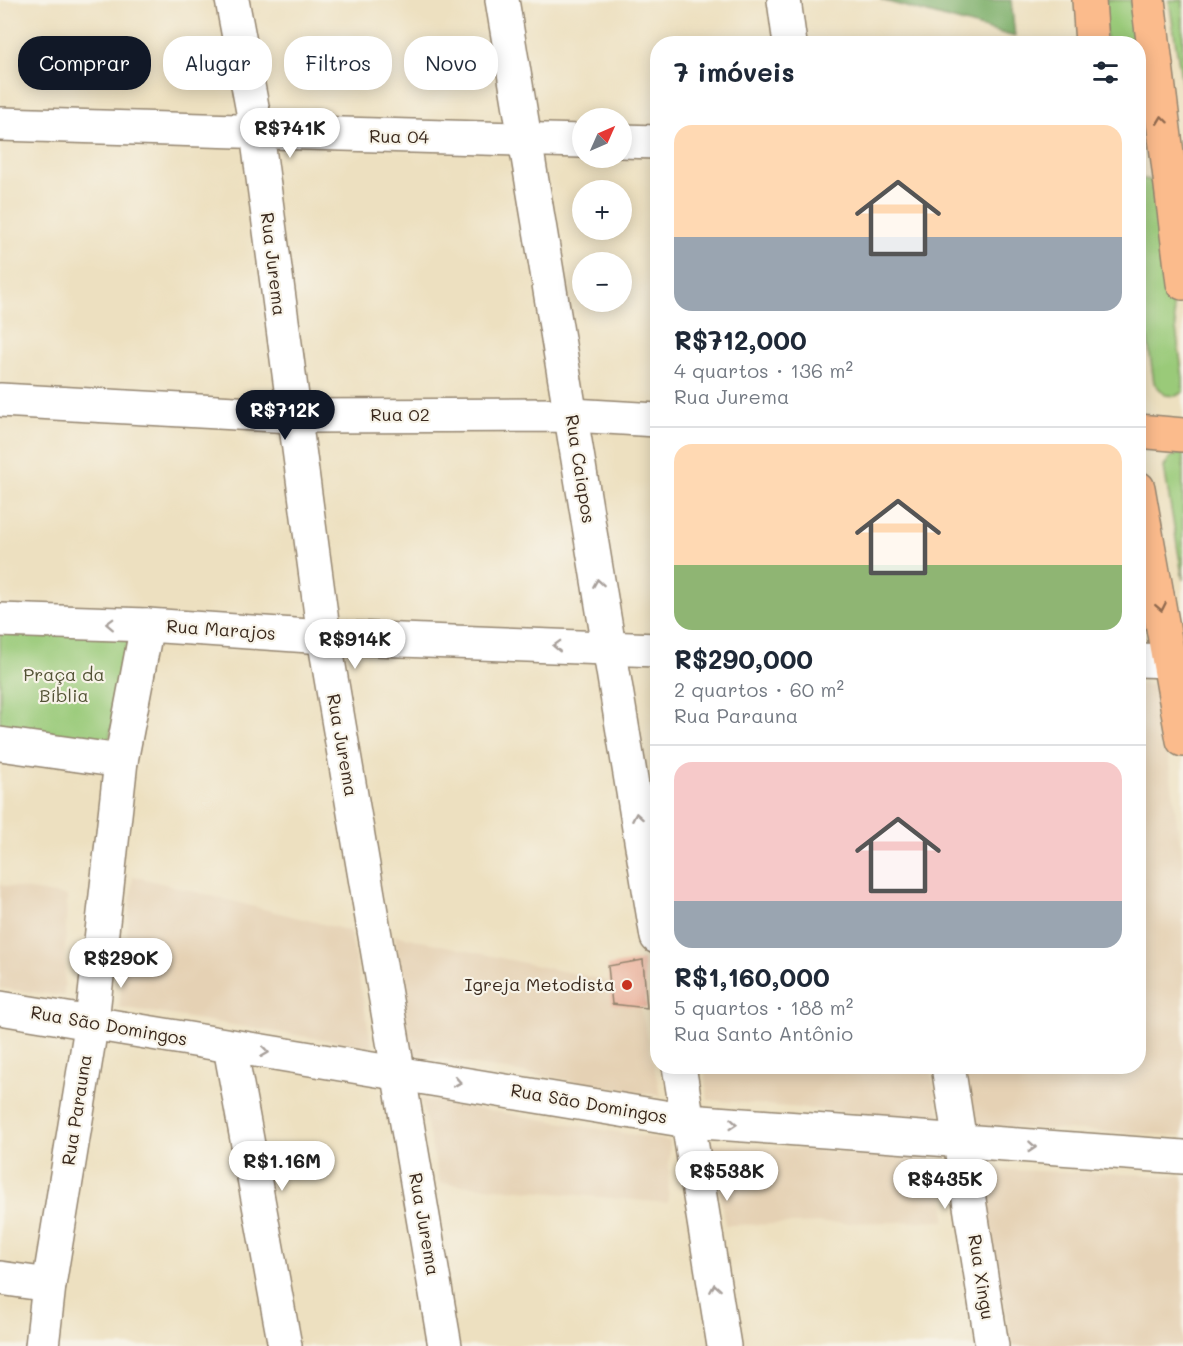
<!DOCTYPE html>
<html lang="pt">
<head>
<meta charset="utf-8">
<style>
	:root { --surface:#fff; --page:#f6f6f7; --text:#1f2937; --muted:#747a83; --line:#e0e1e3; --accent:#111827 }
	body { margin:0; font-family:Mali,sans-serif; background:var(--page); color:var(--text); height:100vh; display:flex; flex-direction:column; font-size:22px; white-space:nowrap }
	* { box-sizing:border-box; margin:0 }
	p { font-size:20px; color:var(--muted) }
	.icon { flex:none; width:33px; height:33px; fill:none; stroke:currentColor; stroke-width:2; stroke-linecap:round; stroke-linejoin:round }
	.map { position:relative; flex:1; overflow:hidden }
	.panel { position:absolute; left:650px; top:36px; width:496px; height:1038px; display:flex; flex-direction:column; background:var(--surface); border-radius:24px; box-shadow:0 3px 15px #0003 }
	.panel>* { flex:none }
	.top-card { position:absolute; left:18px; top:36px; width:542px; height:54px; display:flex; gap:12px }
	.needle { width:39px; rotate:45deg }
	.buttons { position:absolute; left:572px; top:108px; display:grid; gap:12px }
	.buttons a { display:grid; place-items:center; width:60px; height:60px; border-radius:50%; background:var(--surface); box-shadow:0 3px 15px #0003; font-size:30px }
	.price { position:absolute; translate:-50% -51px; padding:0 14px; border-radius:21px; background:#fff; color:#222; font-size:20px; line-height:39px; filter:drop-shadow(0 2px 3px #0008) }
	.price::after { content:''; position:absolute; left:50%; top:36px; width:18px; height:14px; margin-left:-9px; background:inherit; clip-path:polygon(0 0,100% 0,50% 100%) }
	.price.on { background:var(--accent); color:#fff }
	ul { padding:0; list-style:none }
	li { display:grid; align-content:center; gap:12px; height:318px; padding:0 24px }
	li+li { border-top:2px solid var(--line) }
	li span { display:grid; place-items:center; height:186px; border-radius:18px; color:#555 }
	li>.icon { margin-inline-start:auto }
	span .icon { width:108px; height:108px; fill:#fffc; stroke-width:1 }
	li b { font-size:26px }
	h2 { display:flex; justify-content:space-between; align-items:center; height:72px; padding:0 24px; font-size:26px }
	.chip { padding:0 21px; border-radius:24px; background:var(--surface); box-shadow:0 3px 15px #0003; font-size:21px; line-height:54px }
	.chip.on { background:var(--accent); color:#fff }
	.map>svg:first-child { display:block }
	.built { fill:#e5d1b4 }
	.green { fill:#9aca79; stroke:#6a7a4c; stroke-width:1.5 }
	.forest { fill:#7bae69; stroke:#5b6c44; stroke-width:1.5 }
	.building { fill:#eaaf99 }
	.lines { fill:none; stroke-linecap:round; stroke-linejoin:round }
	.minor-casing { stroke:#94856f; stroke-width:36 }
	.major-casing { stroke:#94856f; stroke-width:36 }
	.minor { stroke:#fff; stroke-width:33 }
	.major { stroke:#fbbb8c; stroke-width:33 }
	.oneway { stroke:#916b50 }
	.oneway2 { stroke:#a79f9a }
	.poi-dot { fill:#c8321e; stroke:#f7f3e8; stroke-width:2 }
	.labels { text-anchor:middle; stroke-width:4.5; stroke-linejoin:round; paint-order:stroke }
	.street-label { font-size:18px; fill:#3b2a1e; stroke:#f7f3e8 }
	.park-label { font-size:18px; fill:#535235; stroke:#f7f3e8 }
	.poi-label { font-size:18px; fill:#3b2a1e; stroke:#f7f3e8; text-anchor:end }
</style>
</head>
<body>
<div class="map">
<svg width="1183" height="1346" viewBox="0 0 1183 1346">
	<rect width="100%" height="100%" fill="#f7f3e8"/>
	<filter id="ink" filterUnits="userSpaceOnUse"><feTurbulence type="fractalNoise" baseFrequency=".0167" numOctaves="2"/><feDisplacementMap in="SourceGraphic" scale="12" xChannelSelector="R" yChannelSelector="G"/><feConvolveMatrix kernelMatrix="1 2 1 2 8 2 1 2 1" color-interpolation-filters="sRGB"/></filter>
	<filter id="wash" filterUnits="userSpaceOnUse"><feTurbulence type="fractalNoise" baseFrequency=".008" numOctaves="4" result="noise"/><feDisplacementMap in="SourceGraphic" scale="24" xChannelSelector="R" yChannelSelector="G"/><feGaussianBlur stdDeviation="1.35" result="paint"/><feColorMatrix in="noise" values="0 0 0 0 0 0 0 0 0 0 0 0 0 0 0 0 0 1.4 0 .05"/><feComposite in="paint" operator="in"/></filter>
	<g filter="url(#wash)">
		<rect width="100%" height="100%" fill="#ede0c0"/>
		<g class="built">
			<polygon points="1139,685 1158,685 1183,863 1183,1136 974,1125 964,1067 1138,1066"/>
			<polygon points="133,876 350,931 372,1047 119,1007"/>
			<polygon points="0,885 67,896 64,996 0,988"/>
			<polygon points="395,935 636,987 661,1096 411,1054"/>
			<polygon points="704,1067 930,1067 941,1120 708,1100"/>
			<polygon points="421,1099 670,1141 668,1203 440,1183"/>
			<polygon points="711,1143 944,1160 945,1221 725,1225"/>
			<polygon points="979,1169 1183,1176 1183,1346 1013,1346"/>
		</g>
		<g class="green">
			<polygon points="1103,0 1131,0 1136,43 1106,43"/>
			<polygon points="1169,0 1183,0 1183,91"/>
			<polygon points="1138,178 1150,180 1156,188 1183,378 1183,392 1176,396 1165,395 1154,383 1139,278"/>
			<polygon points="1183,452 1183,580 1164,467 1170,457"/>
			<polygon points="0,631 130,636 108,746 0,728"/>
		</g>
		<polygon class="forest" points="881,0 1011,0 1015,37"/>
		<g id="blocks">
			<polygon class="building" points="643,960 647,1008 612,1004 608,966"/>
		</g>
	</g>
	<g filter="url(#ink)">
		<use href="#blocks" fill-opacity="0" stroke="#94856f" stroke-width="1.5"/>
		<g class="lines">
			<g class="minor-casing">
				<g id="minor">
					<polyline points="232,0 257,133 324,637 445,1346"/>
					<polyline points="502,0 657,937"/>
					<polyline points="784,0 790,44"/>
					<polyline points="0,124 582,141"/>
					<polyline points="621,141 657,142"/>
					<polyline points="0,400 292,416 572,415 657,420"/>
					<polyline points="0,620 147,625 324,637 657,650"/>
					<polyline points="1138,660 1171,661"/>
					<polyline points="0,744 121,761"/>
					<polyline points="0,1008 688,1121 1183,1157"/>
					<polyline points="230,1047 285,1346"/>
					<polyline points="679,1066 724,1346"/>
					<polyline points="948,1066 992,1346"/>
					<polyline points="0,1278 49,1285"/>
					<polyline points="42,1346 49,1285 92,1021 121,761 147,625"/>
				</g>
			</g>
			<g class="major-casing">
				<g id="major">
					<polyline points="1089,0 1092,44"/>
					<polyline points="1148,0 1183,283"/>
					<polyline points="1138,431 1183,435"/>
					<polyline points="1138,488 1183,740"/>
				</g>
			</g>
			<use href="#minor" class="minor"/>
			<use href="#major" class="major"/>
		</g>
		<defs><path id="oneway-chevron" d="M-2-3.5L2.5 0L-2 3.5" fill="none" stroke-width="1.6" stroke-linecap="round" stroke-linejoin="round" transform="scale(1.5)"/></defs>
		<g class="oneway">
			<use href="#oneway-chevron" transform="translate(1162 120) rotate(-97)"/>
			<use href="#oneway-chevron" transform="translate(1161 607) rotate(79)"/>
		</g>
		<g class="oneway2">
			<use href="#oneway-chevron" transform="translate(598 583) rotate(-99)"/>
			<use href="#oneway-chevron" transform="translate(110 624) rotate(-178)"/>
			<use href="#oneway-chevron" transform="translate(557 646) rotate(-178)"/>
			<use href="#oneway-chevron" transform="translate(637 817) rotate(-100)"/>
			<use href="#oneway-chevron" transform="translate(265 1052) rotate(8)"/>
			<use href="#oneway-chevron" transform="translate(457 1082) rotate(10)"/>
			<use href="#oneway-chevron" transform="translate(733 1124) rotate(4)"/>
			<use href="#oneway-chevron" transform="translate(1032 1147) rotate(4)"/>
			<use href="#oneway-chevron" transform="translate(715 1288) rotate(-99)"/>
		</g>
	</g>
	<circle class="poi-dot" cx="627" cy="985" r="6"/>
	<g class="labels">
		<g class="street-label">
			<text transform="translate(399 137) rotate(1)" y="6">Rua 04</text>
			<text transform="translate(273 264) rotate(83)" y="6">Rua Jurema</text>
			<text x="400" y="421">Rua 02</text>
			<text transform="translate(580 469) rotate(81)" y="6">Rua Caiapos</text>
			<text transform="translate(221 630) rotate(4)" y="6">Rua Marajos</text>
			<text transform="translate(342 745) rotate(80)" y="6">Rua Jurema</text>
			<text transform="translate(109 1026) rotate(10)" y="6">Rua São Domingos</text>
			<text transform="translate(589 1104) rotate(10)" y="6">Rua São Domingos</text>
			<text transform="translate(77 1110) rotate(-81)" y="6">Rua Parauna</text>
			<text transform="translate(424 1224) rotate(80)" y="6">Rua Jurema</text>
			<text transform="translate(981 1277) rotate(81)" y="6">Rua Xingu</text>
		</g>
		<g class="park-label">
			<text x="64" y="681">Praça da<tspan x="64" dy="21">Bíblia</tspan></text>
		</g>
		<g class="poi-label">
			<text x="615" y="991">Igreja Metodista</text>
		</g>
	</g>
</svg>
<div class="buttons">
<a><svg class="needle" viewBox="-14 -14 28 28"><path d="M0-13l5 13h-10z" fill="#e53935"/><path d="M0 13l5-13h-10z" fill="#747a83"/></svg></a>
<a>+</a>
<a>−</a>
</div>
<b class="price" style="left:290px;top:159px">R$741K</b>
<b class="price on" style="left:285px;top:441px">R$712K</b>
<b class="price" style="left:355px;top:670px">R$914K</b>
<b class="price" style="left:121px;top:989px">R$290K</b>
<b class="price" style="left:282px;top:1192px">R$1.16M</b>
<b class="price" style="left:727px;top:1202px">R$538K</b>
<b class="price" style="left:945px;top:1210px">R$435K</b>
<div class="top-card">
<a class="chip on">Comprar</a>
<a class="chip">Alugar</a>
<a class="chip">Filtros</a>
<a class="chip">Novo</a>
</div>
<section class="panel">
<h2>7 imóveis<svg class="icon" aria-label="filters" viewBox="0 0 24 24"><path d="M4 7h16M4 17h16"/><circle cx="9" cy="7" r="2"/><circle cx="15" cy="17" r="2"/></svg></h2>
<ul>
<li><span style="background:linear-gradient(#ffd9b3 60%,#9aa5b1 0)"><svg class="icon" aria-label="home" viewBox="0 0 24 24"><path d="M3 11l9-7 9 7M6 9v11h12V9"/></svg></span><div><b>R$712,000</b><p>4 quartos · 136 m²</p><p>Rua Jurema</p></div></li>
<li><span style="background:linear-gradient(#ffd9b3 65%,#8fb573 0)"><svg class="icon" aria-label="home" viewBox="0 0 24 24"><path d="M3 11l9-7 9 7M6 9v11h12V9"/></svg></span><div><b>R$290,000</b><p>2 quartos · 60 m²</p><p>Rua Parauna</p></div></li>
<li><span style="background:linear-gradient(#f6c9c9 75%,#9aa5b1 0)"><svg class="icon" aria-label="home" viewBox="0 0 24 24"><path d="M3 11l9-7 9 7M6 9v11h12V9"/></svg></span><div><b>R$1,160,000</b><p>5 quartos · 188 m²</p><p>Rua Santo Antônio</p></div></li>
</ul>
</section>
</div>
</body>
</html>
